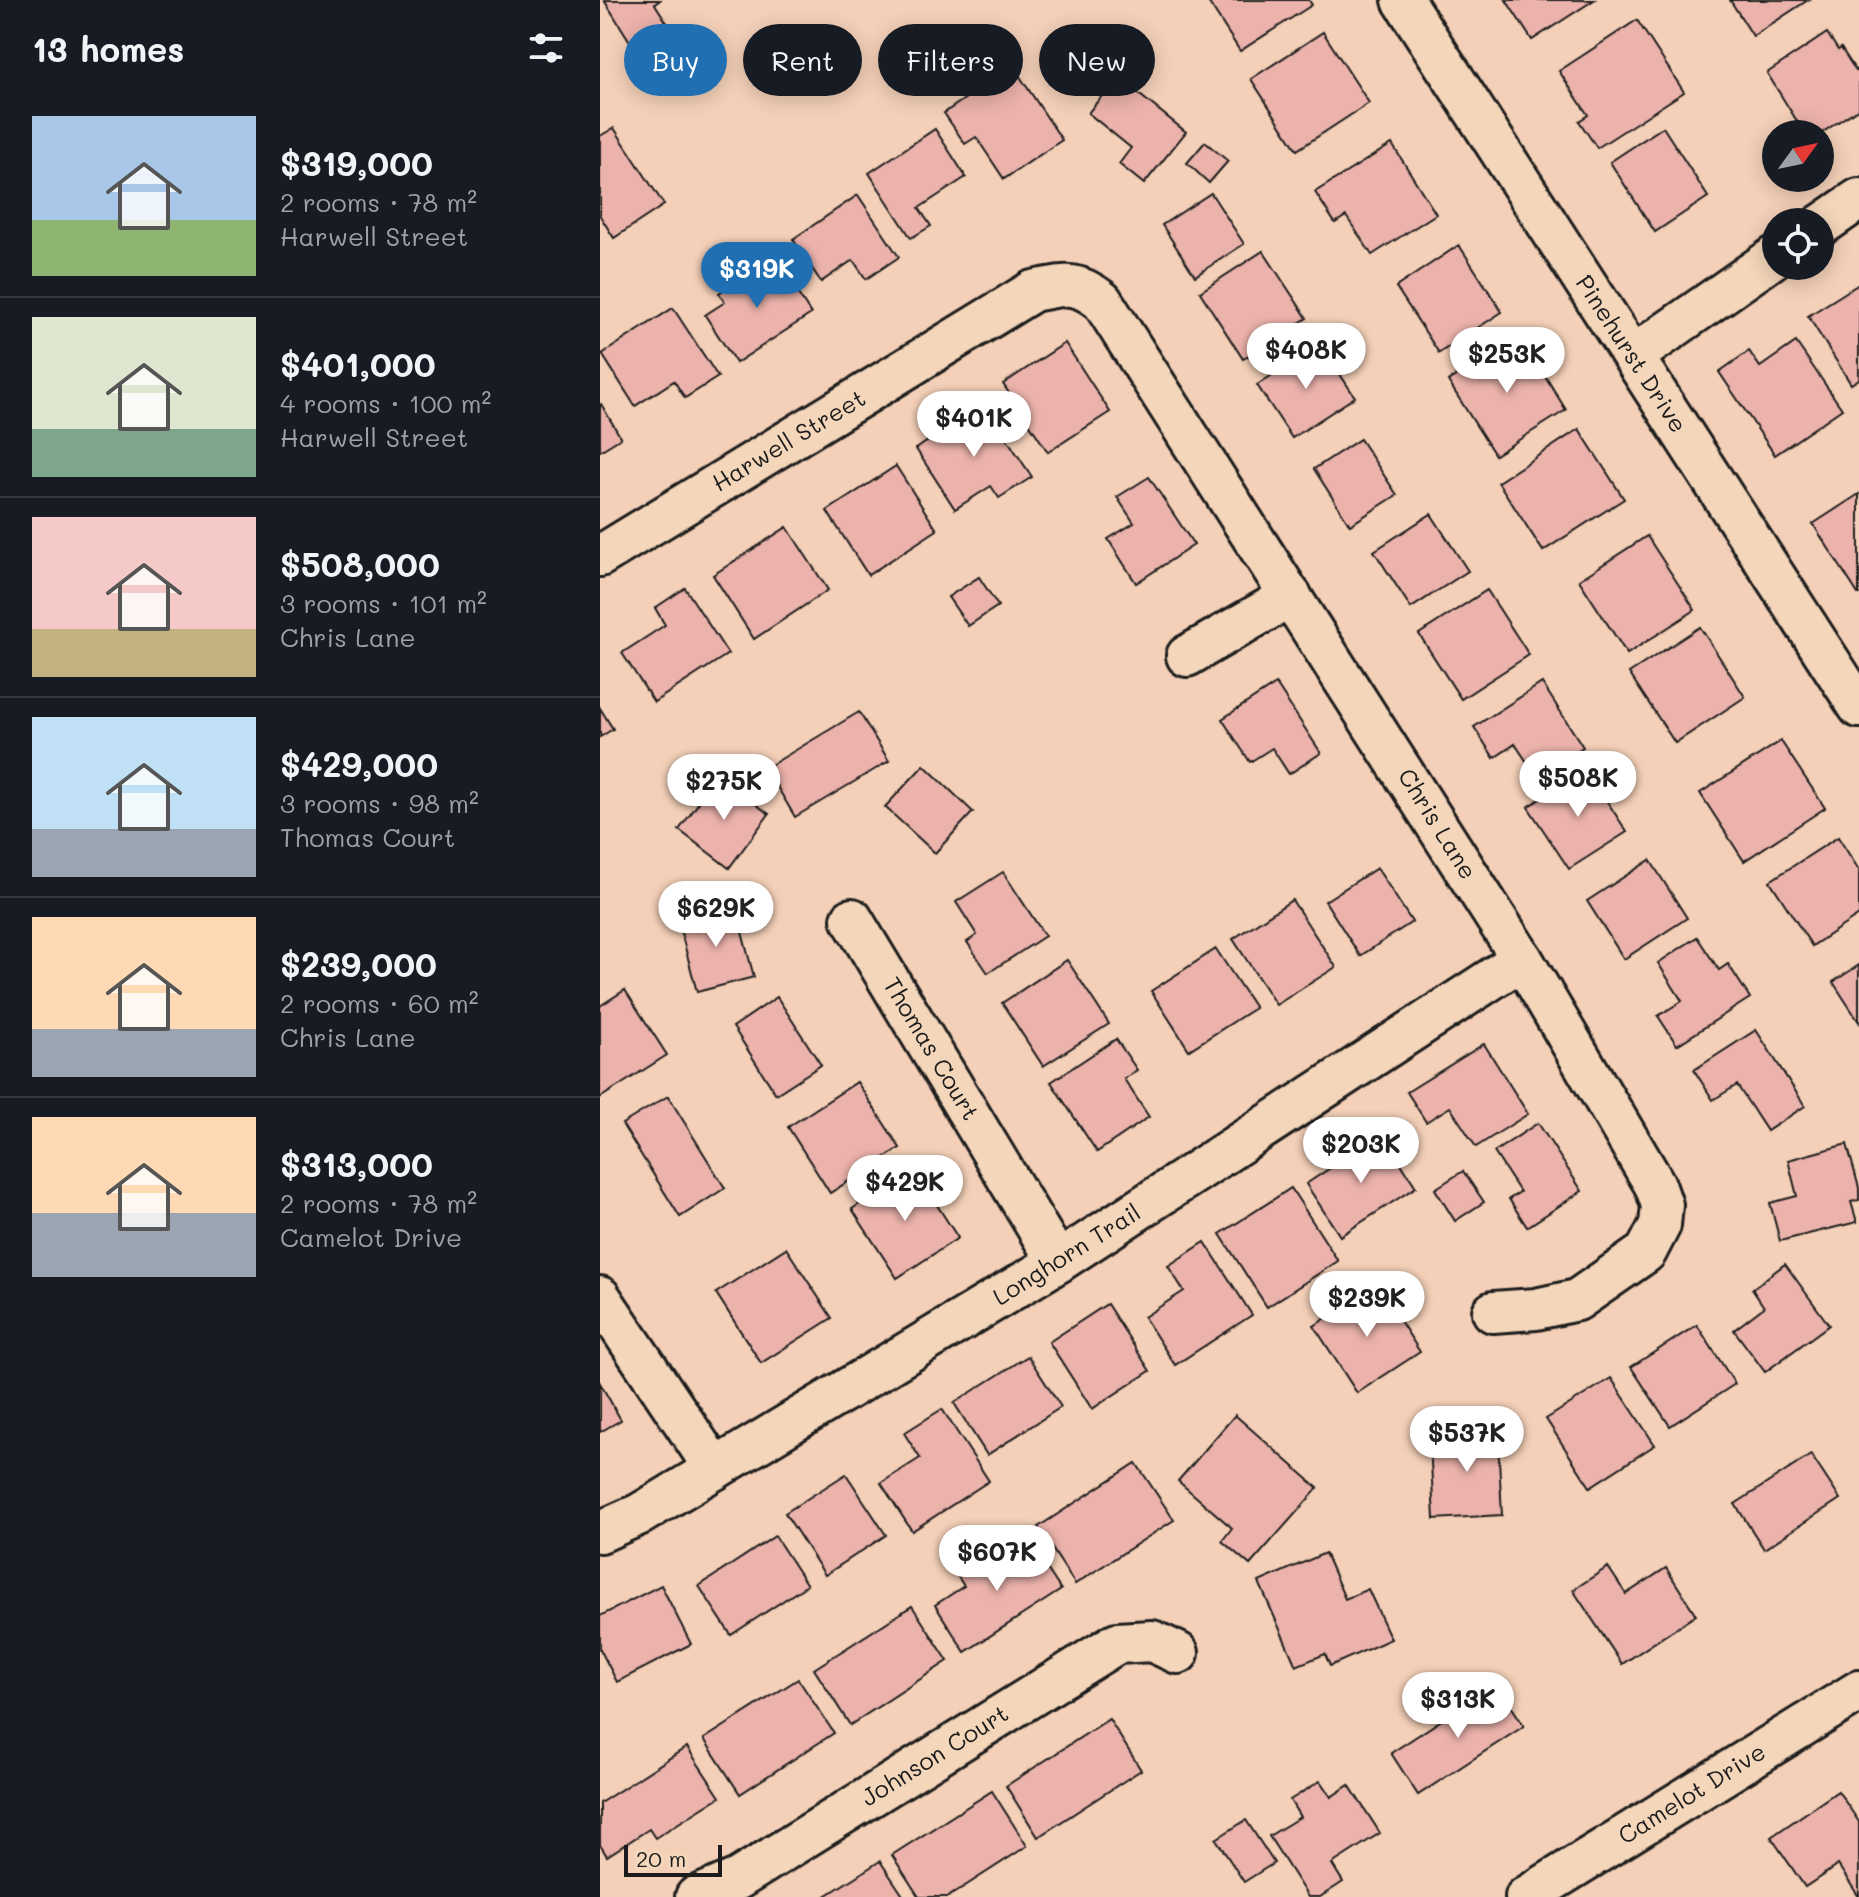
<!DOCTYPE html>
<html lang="en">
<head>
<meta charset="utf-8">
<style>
	:root { --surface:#171b24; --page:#20242c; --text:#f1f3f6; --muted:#9ea1a6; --line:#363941; --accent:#1f6fb2 }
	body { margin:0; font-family:Mali,sans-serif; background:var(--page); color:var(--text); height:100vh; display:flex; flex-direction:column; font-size:30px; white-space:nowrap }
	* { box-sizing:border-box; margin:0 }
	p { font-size:26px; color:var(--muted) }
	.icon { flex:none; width:44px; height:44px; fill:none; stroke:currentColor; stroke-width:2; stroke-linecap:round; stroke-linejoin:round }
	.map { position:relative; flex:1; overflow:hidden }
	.side { display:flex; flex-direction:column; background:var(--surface); width:600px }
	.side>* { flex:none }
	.guide { position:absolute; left:24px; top:24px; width:760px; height:72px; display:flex; gap:16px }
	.needle { width:52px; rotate:57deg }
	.controls { position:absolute; left:1162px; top:120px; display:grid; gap:16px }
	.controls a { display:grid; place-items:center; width:72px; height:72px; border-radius:50%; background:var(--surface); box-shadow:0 4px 20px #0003; font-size:40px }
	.scale { position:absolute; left:24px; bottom:20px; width:98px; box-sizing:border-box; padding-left:8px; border:4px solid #1c1c1c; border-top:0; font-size:22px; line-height:28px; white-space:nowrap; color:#1c1c1c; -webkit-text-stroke:6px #f4d6ba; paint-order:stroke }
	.price { position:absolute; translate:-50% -68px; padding:0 18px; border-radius:28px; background:#fff; color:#222; font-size:26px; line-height:52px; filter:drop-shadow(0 2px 4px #0008) }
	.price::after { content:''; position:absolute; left:50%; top:48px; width:24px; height:18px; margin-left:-12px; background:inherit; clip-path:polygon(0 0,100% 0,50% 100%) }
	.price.selected { background:var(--accent); color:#fff }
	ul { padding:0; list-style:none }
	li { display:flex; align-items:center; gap:24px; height:200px; padding:0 32px }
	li+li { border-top:2px solid var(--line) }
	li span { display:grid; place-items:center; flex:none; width:224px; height:160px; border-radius:0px; color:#555 }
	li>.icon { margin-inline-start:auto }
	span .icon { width:96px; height:96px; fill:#fffc; stroke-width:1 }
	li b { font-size:34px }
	h2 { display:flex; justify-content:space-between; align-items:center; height:96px; padding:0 32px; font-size:34px }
	.chip { padding:0 28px; border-radius:36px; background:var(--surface); box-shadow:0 4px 20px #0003; font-size:28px; line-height:72px }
	.chip.selected { background:var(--accent); color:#fff }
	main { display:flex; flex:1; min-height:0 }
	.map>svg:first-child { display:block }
	.building { fill:#ecb3ac; stroke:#1c1c1c; stroke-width:2 }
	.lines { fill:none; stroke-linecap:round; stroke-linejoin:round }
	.minor-casing { stroke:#1c1c1c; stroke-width:46 }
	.minor { stroke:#f4d6ba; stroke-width:40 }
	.labels { text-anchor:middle; stroke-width:6; stroke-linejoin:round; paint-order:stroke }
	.street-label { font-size:24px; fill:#1c1c1c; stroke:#f4d6ba }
</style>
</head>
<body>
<main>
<section class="side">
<h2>13 homes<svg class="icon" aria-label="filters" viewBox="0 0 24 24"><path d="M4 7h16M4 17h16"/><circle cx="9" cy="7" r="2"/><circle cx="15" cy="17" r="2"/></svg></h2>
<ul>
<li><span style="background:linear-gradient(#a9c7e8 65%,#8fb573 0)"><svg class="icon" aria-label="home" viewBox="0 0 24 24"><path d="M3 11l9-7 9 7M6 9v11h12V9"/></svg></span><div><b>$319,000</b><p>2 rooms · 78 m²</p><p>Harwell Street</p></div></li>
<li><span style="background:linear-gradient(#dfe7d0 70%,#7fa58c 0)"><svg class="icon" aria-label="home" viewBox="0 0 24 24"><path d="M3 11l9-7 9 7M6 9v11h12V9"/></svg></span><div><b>$401,000</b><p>4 rooms · 100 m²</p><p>Harwell Street</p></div></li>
<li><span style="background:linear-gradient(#f6c9c9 70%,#c2b280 0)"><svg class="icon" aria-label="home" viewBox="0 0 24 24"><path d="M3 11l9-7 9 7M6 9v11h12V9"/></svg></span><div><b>$508,000</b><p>3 rooms · 101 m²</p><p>Chris Lane</p></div></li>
<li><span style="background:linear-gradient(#bfe0f5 70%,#9aa5b1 0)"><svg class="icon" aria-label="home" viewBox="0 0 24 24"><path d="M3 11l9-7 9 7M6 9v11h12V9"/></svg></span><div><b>$429,000</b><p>3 rooms · 98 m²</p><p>Thomas Court</p></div></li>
<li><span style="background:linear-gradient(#ffd9b3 70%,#9aa5b1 0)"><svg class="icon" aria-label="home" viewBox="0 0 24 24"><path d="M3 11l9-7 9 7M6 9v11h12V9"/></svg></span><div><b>$239,000</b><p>2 rooms · 60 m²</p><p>Chris Lane</p></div></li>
<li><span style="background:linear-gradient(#ffd9b3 60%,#9aa5b1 0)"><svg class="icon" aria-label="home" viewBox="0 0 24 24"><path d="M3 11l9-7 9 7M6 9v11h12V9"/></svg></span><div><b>$313,000</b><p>2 rooms · 78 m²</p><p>Camelot Drive</p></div></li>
</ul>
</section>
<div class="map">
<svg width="1259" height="1897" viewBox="0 0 1259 1897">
	<rect width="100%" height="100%" fill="#f4d0b8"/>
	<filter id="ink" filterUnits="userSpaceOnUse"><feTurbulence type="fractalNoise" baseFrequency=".0125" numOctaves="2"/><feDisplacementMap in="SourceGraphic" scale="16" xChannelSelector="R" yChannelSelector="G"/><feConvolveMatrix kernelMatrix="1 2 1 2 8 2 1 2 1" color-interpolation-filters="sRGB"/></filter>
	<g filter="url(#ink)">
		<g class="building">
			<polygon points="4,0 60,0 55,4 76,37 41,59"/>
			<polygon points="607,0 709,0 712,5 640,51"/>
			<polygon points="906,0 994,0 932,40"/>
			<polygon points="1130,0 1208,0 1153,36"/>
			<polygon points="1037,20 1084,92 997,148 979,121 988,115 959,71"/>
			<polygon points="723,32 769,103 697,150 651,79"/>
			<polygon points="1227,33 1238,50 1241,48 1256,71 1259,69 1259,108 1220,134 1205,134 1167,73"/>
			<polygon points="509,57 541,84 535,91 586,132 544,184 519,164 531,148 488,113 502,96 488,84"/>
			<polygon points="413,66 462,140 404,179 376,137 365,144 344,113"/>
			<polygon points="1063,127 1108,197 1055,232 1010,162"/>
			<polygon points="14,128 64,205 14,238 0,216 0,136"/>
			<polygon points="335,129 366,177 319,208 331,226 311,238 269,173"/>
			<polygon points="605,142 628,161 609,183 587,163"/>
			<polygon points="792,144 836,214 772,255 746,216 735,223 715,192"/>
			<polygon points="611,193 644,244 595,276 562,225"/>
			<polygon points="258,195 299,257 266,279 253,260 221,282 193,239"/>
			<polygon points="859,245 902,312 839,353 796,287"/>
			<polygon points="663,251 707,318 643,359 600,292"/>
			<polygon points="174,257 211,314 136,363 105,315 125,302 119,293"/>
			<polygon points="1259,284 1259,379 1251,384 1208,316"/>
			<polygon points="73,308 118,377 85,398 74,381 35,406 2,354"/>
			<polygon points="920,335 966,410 895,455 848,381"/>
			<polygon points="1196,342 1242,409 1175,455 1119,372 1149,351 1160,367"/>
			<polygon points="465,343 510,412 448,452 403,384"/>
			<polygon points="720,344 755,397 692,438 657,385"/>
			<polygon points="1,404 21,438 0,451 0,405"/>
			<polygon points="384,404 432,477 399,498 391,486 355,509 316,449"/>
			<polygon points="979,429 1024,499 943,551 898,482"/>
			<polygon points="760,439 797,495 750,525 714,469"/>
			<polygon points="296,466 337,530 268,575 227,511"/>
			<polygon points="549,477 594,545 536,583 508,539 534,523 517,497"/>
			<polygon points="1259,494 1259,594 1258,594 1213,524"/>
			<polygon points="831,514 868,571 811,608 774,551"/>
			<polygon points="187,527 228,590 154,639 113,575"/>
			<polygon points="1047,536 1095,610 1027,654 979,580"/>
			<polygon points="379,577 398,606 368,626 348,597"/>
			<polygon points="85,588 128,654 54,702 22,653 65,625 55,608"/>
			<polygon points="887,590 929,655 861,699 819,634"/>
			<polygon points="1100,627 1145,697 1075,743 1029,673"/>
			<polygon points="942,683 983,747 937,777 915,744 894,758 874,727"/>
			<polygon points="676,684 721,753 689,774 672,748 650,762 622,719"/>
			<polygon points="0,708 13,729 0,737"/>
			<polygon points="259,712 289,761 195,817 166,768"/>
			<polygon points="1181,741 1225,808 1144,861 1100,793"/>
			<polygon points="324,765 373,812 335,853 285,807"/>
			<polygon points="986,769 1027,832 969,869 928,807"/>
			<polygon points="118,776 169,814 129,868 79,830"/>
			<polygon points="1238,837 1259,870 1259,915 1212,946 1170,881"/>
			<polygon points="1050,860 1087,918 1024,959 987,901"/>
			<polygon points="777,868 812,922 760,956 725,901"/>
			<polygon points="403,872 445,936 388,973 367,942 377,935 356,902"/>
			<polygon points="692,900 736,967 676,1005 633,939"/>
			<polygon points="135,906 154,977 97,992 78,921"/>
			<polygon points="1097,937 1119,970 1128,964 1150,998 1077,1045 1058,1016 1082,1001 1058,963"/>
			<polygon points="616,949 655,1008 589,1050 551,991"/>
			<polygon points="467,960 509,1024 443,1066 402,1003"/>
			<polygon points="1259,965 1259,1022 1233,982"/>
			<polygon points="25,990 67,1055 0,1098 0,1006"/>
			<polygon points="177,997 221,1065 176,1094 133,1027"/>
			<polygon points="1156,1030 1205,1106 1167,1131 1137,1085 1113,1100 1094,1070"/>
			<polygon points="516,1039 537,1070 524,1079 549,1117 497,1152 451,1082"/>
			<polygon points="884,1044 928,1114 876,1147 850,1107 826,1122 807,1092"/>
			<polygon points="257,1082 300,1148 230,1193 188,1127"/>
			<polygon points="68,1096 125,1188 80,1217 22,1124"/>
			<polygon points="938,1123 982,1191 927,1227 909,1199 920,1192 894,1152"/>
			<polygon points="782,1134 816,1187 740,1236 706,1184"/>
			<polygon points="1247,1144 1259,1188 1259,1200 1251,1202 1257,1222 1180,1241 1170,1203 1197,1196 1188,1160"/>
			<polygon points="314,1169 358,1238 297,1278 252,1209"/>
			<polygon points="863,1171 884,1202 855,1221 835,1189"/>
			<polygon points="691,1188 738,1261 667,1307 620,1234"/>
			<polygon points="605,1242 652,1315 575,1365 544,1317 584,1291 568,1266"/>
			<polygon points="186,1248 232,1318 161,1363 116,1293"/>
			<polygon points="1185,1264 1229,1325 1165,1372 1134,1330 1164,1307 1152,1289"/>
			<polygon points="777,1285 820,1352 757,1393 714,1326"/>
			<polygon points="507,1304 550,1371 492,1409 449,1342"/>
			<polygon points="1097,1325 1135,1384 1070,1426 1031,1367"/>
			<polygon points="428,1356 461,1407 387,1455 354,1403"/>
			<polygon points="1011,1378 1055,1445 990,1487 946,1419"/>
			<polygon points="0,1383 21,1420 0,1432"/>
			<polygon points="342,1409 389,1481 312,1531 281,1483 320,1458 304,1433"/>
			<polygon points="635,1415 718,1488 650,1565 622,1541 632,1528 578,1481"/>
			<polygon points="897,1422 902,1515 834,1519 830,1443 865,1441 864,1424"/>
			<polygon points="1211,1455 1240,1499 1164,1549 1135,1504"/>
			<polygon points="536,1463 574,1520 475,1584 438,1527"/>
			<polygon points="246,1474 286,1535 225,1575 185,1513"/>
			<polygon points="424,1534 461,1590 365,1652 335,1605 364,1586 358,1577"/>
			<polygon points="175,1536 207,1585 131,1635 99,1586"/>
			<polygon points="725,1553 745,1599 768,1589 791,1639 730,1666 725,1654 696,1666 659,1582"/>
			<polygon points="1008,1567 1026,1594 1066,1568 1096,1615 1022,1664 973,1590"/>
			<polygon points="61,1585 91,1644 17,1682 0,1649 0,1616"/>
			<polygon points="312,1606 348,1661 250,1725 214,1669"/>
			<polygon points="198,1679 234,1733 140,1794 104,1739"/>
			<polygon points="897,1684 924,1726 818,1795 791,1753"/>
			<polygon points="509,1719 541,1770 438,1837 406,1786"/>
			<polygon points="87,1747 120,1797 55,1838 49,1829 7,1856 0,1845 0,1803"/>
			<polygon points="720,1781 731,1797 749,1785 780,1833 732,1864 743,1882 720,1897 708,1897 669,1836 700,1817 690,1800"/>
			<polygon points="392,1791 427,1846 348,1897 319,1897 292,1855"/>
			<polygon points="1238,1791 1259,1822 1259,1897 1238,1865 1205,1887 1171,1837"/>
			<polygon points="646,1820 674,1863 644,1882 616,1839"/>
			<polygon points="280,1861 304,1897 224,1897"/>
		</g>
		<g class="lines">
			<g class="minor-casing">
				<g id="minor">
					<polyline points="803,0 1259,707"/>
					<polyline points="1220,226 1259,199"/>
					<polyline points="1033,356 1176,256"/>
					<path d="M0 556 433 291C465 285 475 280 502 301L922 959 1055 1185 1062 1205 1060 1225 1046 1252 977 1300 936 1309 893 1312"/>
					<polyline points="587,656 691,596"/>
					<polyline points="252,919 458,1262"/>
					<polyline points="0,1297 115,1469"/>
					<polyline points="0,1532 40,1514 458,1262 922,959"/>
					<polyline points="96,1897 138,1879 517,1643 552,1641 578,1653"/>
					<polyline points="926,1897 1259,1691"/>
				</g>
			</g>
			<use href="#minor" class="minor"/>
		</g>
	</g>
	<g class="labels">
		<g class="street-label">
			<text transform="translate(1031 354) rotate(57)" y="8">Pinehurst Drive</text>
			<text transform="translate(189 441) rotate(-31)" y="8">Harwell Street</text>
			<text transform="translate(837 824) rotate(58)" y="8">Chris Lane</text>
			<text transform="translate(331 1049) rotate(59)" y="8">Thomas Court</text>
			<text transform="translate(467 1255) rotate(-32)" y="8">Longhorn Trail</text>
			<text transform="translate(335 1756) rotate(-32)" y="8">Johnson Court</text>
			<text transform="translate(1092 1794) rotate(-32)" y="8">Camelot Drive</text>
		</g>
	</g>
</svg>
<div class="controls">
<a><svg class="needle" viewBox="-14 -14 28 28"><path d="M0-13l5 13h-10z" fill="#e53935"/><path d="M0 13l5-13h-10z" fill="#9ea1a6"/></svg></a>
<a><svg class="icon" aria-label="locate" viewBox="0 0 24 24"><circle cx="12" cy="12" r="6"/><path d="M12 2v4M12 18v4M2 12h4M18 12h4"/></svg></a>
</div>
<div class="scale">20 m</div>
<b class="price selected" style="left:157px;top:310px">$319K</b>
<b class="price" style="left:706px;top:391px">$408K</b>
<b class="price" style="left:907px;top:395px">$253K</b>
<b class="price" style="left:374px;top:459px">$401K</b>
<b class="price" style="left:978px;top:819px">$508K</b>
<b class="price" style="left:124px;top:822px">$275K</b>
<b class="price" style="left:116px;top:949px">$629K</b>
<b class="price" style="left:761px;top:1185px">$203K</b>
<b class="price" style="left:305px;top:1223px">$429K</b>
<b class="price" style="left:767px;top:1339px">$239K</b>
<b class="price" style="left:867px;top:1474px">$537K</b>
<b class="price" style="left:397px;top:1593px">$607K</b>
<b class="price" style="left:858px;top:1740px">$313K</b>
<div class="guide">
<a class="chip selected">Buy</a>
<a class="chip">Rent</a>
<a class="chip">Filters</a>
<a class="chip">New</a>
</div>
</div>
</main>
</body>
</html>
